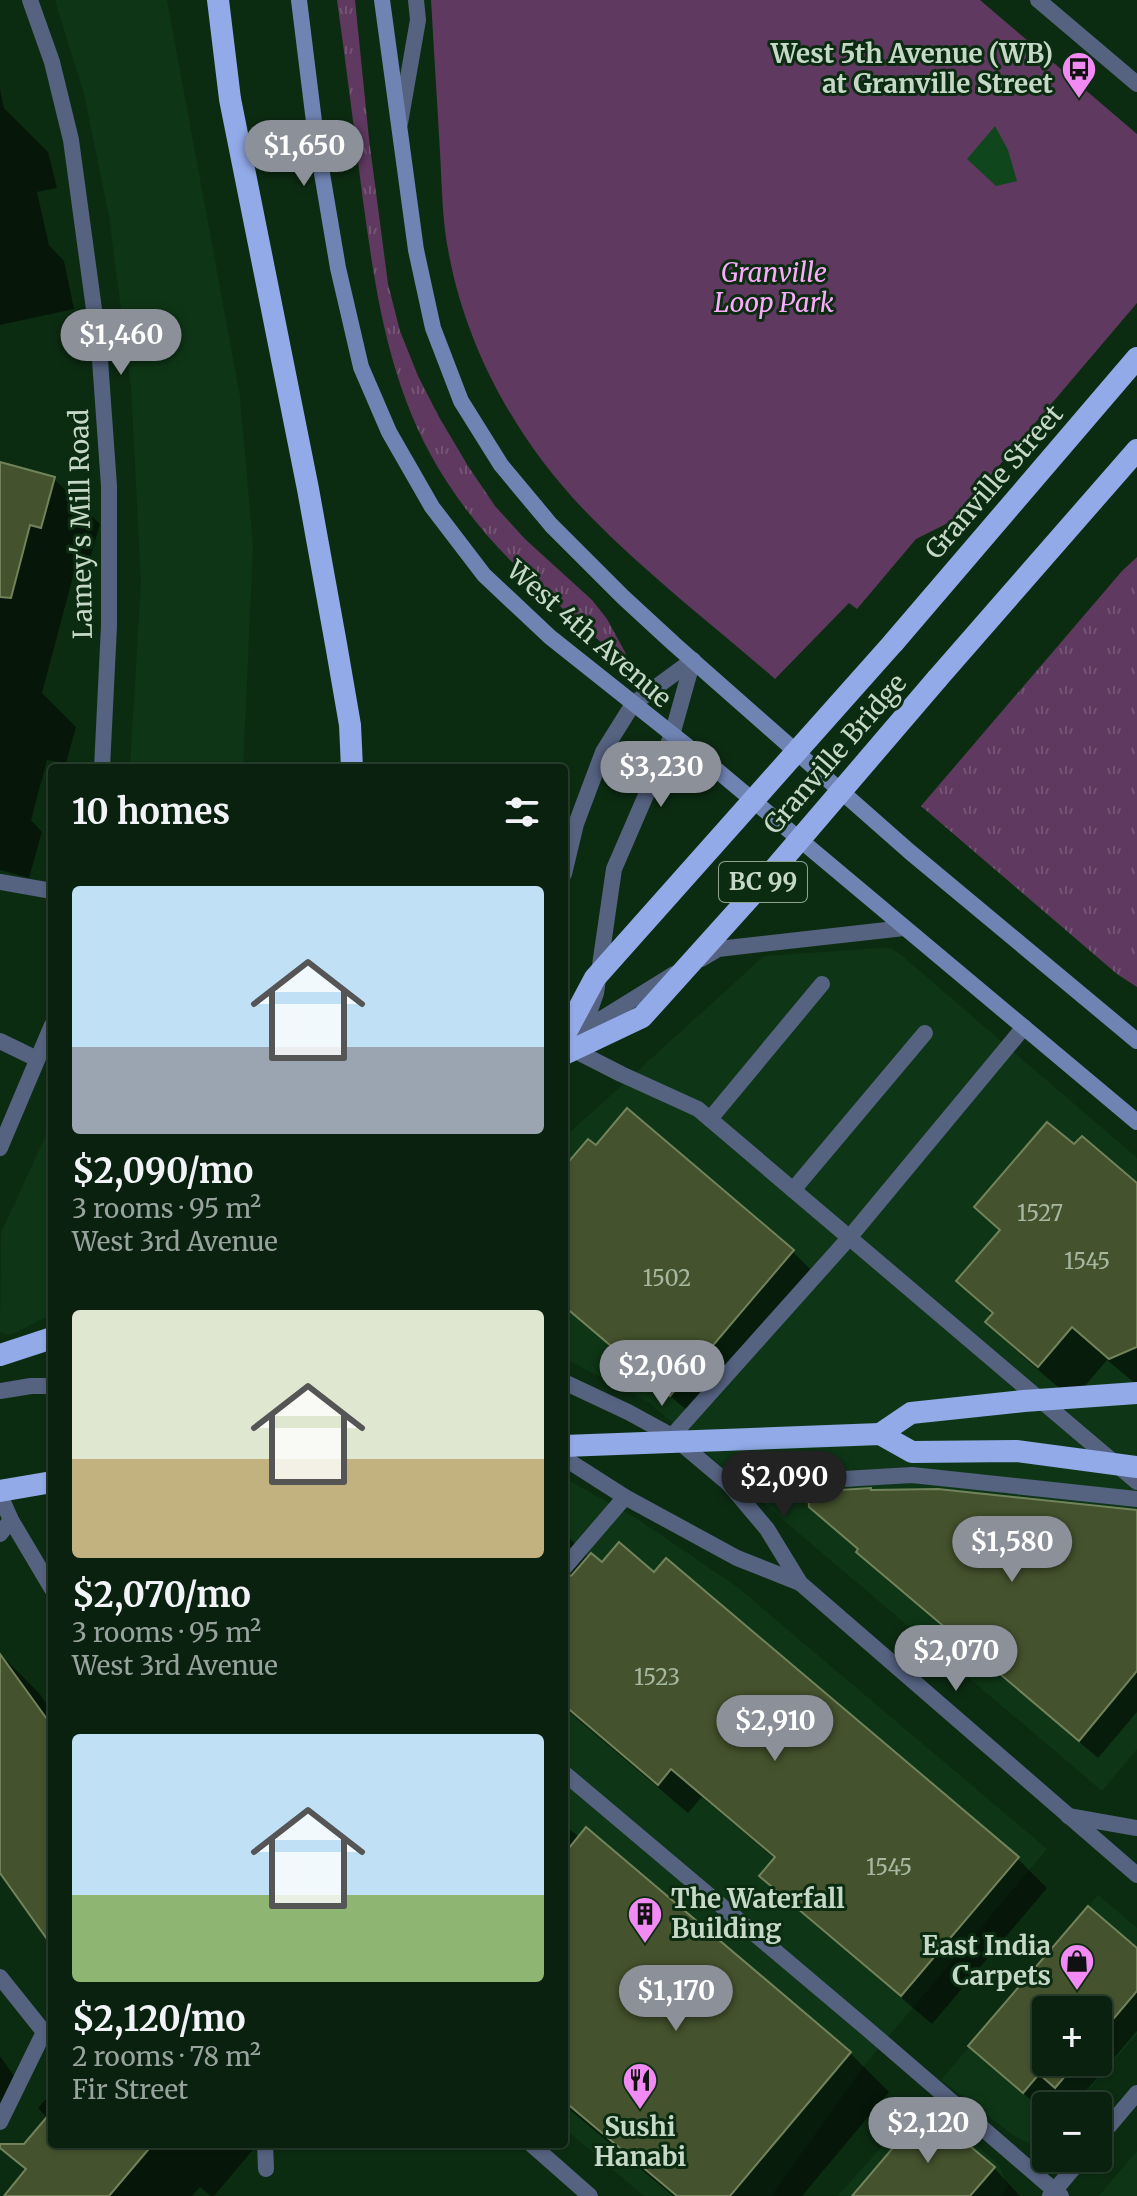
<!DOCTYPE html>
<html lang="en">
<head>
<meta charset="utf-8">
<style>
	:root { --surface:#09210e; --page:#122917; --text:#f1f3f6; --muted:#99a39e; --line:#293e2e; --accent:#8c9099 }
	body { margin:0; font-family:Merriweather,serif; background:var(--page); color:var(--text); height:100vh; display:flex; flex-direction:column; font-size:30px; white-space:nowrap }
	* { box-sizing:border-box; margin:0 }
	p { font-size:26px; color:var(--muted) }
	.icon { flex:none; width:44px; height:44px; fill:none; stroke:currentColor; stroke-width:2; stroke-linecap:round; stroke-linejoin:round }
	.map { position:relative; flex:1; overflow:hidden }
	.details { position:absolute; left:48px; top:764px; width:520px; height:1384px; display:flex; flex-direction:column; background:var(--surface); border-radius:8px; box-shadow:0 2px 6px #0004,0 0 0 2px var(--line) }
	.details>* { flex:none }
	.controls { position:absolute; left:1032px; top:1996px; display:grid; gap:16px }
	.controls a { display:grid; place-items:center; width:80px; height:80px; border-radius:8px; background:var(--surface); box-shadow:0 2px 6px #0004,0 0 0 2px var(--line); font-size:40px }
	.price { position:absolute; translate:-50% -68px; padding:0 18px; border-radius:28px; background:var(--accent); color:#fff; font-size:26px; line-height:52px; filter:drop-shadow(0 2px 4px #0008) }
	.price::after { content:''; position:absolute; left:50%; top:48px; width:24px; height:18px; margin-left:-12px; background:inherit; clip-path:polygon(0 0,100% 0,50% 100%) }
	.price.current { background:#222; color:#fff }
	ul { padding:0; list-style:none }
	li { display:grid; align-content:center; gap:16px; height:424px; padding:0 24px }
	li span { display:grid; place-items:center; height:248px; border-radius:8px; color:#555 }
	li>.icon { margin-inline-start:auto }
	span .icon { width:144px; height:144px; fill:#fffc; stroke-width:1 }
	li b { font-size:34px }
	h2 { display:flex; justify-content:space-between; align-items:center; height:96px; padding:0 24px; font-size:34px }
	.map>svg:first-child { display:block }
	.built { fill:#0e3616; fill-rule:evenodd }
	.grass { fill:url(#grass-tufts) }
	.park { fill:#5f395f }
	.water { fill:#10461c }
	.shadow { fill:#0007; fill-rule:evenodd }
	.building { fill:#44532d; stroke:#72835b; stroke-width:2 }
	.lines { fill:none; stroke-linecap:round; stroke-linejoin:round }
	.service { stroke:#556280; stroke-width:16 }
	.minor { stroke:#556280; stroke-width:16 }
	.tertiary { stroke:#556280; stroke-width:16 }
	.secondary { stroke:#7084b4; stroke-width:16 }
	.trunk { stroke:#92aae8; stroke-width:22 }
	.trunk-bridge { stroke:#92aae8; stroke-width:22 }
	.labels { text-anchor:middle; stroke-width:6; stroke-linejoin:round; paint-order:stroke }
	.number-label { font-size:22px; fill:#a6b7a0 }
	.shield { fill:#0c2c12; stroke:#8ea491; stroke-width:2 }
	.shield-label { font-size:24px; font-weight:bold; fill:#c6d8c7 }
	.poi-label { font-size:26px; font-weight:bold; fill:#c6d8c7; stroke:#0c2c12; text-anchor:end }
	.park-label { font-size:26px; font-style:italic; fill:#fdaafd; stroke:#0c2c12 }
	.street-label { font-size:26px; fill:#c6d8c7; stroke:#0c2c12 }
</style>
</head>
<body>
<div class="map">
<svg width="1137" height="2196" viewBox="0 0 1137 2196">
	<defs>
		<pattern id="grass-tufts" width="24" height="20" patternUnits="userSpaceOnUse" patternTransform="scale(2)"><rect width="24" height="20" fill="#5f395f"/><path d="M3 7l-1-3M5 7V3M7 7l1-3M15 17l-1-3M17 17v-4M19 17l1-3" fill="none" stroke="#745574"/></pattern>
	</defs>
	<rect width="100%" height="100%" fill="#0c2c12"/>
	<g class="built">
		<polygon points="55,0 167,0 240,397 253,546 243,768 130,768 141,582 131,387 109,216 84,94"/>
		<polygon points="882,948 892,949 901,955 1137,1158 1137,1749 1102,1791 747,1489 650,1403 564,1358 564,1138 764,956"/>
		<polygon points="52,1122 52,1314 10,1335 0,1332 1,1233"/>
		<polygon points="564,1478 636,1518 737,1587 1047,1849 866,2063 771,2196 644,2196 564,2128"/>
		<path d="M1098 1895 1137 1928V2034L1074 2106H1046V2138L1037 2147 1013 2135 941 2080ZM1046 2010H1098V2062H1046Z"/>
		<polygon points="923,2100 999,2165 1008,2187 1001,2196 838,2196"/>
		<polygon points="1137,2151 1137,2196 1099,2196"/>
	</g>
	<g class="grass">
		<path d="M337 0H355L369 139 388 284 400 331 418 376 439 417 468 466 495 506 525 539 592 600 607 619 626 654 622 658C600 643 581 624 561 607 517 570 478 530 447 482 389 393 376 295 362 193 354 129 346 64 337 0Z"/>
		<polygon points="1137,557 1137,987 1117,974 921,806 1122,571"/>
	</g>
	<path class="park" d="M431 0H980L1137 134V303L952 521 916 539 857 609 849 603 775 679C714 626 649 576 592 518 521 447 468 354 449 255 442 221 442 186 440 152 437 101 434 51 431 0Z"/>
	<polygon class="water" points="995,126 1008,150 1017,181 996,186 967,159"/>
	<g class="shadow">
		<polygon points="0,89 4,108 48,152 57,188 37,192 49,245 64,261 74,309 0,325"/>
		<polygon points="0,464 54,479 100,524 86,572 75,569 42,693 76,727 66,763 47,760 31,820 42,832 29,878 0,870"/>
		<polygon points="564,1170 792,1251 811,1270 690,1413 564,1306"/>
		<polygon points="1137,1186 1137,1385 1107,1360 1073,1400 1022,1356 988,1322 993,1316 959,1281 1001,1232 976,1207"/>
		<polygon points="811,1506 1137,1512 1137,1712 1098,1758 877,1571 859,1552 859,1550"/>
		<polygon points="564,1533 590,1558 602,1565 654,1575 666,1561 1018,1859 1047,1888 932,2024 792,1905 762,1876 776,1860 702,1797 688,1813 570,1713 564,1720"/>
		<polygon points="0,1654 39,1693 52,1712 52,1942 0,1870"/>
		<polygon points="564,1825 850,2053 889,2092 802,2196 673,2196 564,2105"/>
		<path d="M1137 1951V2031L1074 2105 1058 2091 1042 2110 970 2046ZM1046 2010H1098V2062H1046Z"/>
		<polygon points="0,2056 22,2087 0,2109"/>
		<polygon points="52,2092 52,2144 258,2144 214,2196 211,2196 200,2187 192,2196 6,2196 28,2170 48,2118 38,2108"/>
		<polygon points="926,2112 994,2168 1020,2196 854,2196"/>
	</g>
	<g class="building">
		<polygon points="0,462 55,477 41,528 30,525 11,598 0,597"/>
		<polygon points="627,1108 794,1250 670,1396 564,1306 564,1167 588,1139 596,1145"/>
		<polygon points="1047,1122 1074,1144 1082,1136 1137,1183 1137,1347 1109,1359 1072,1327 1038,1367 985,1322 993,1313 956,1281 1000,1230 974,1207"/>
		<polygon points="871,1488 871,1490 938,1489 1137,1510 1137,1671 1079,1741 856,1552 858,1549 809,1507 808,1492"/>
		<polygon points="619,1542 654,1572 666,1558 1019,1857 901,1996 759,1876 775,1857 671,1769 658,1785 564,1705 564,1579 572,1575 591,1553 602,1562"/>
		<polygon points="0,1654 52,1726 52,1946 0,1873"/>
		<polygon points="586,1827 851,2052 730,2196 677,2196 564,2101 564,1854"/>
		<polygon points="1088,1906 1137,1948 1137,1991 1098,2037 1098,2010 1046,2010 1046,2062 1077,2062 1055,2088 1039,2074 1023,2093 968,2046"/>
		<polygon points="926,2109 995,2167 970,2196 852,2196"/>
		<polygon points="52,2111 52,2144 153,2144 109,2196 4,2196 26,2169 0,2148 0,2144 24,2144"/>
	</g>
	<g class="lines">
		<g class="service">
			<polyline points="566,1046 621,1074 698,1109 1137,1482"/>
			<polyline points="710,1119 822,984"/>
			<polyline points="793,1190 925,1033"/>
			<polyline points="672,1436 849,1238 1024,1027"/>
			<polyline points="729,1484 758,1484 912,1475 1137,1499"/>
			<polyline points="0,1534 11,1520"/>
			<polyline points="564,1568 625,1497"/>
			<polyline points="564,1773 865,2027 1061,2196"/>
			<polyline points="0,1977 44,2032 0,2122"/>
			<polyline points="265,2144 266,2169"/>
		</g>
		<g class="minor">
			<polyline points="30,0 52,62 71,140 99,346 109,486 109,626 102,768"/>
			<polyline points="564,874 576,824 603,752 633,704 693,660"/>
			<polyline points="0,882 52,891"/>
			<polyline points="701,959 718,949 904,928"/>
			<polyline points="583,1030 596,993 614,869 672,735 693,660"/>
			<polyline points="582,1031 674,974"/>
			<polyline points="0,1041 37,1059"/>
			<polyline points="0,1148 52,1025"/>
			<polyline points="564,1382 628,1412 672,1436 729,1484 767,1529 800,1583 1137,1875"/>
			<polyline points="0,1391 31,1386 52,1386"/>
			<polyline points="564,1458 625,1497 737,1558 800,1583"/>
			<polyline points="0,1495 11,1520 52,1589"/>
			<polyline points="1068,1816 1137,1828"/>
			<polyline points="1098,2139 1137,2093"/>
			<polyline points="531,2144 590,2196"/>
			<polyline points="1050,2196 1082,2158"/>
		</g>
		<g class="tertiary">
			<polyline points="1038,0 1137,84"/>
			<polyline points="400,123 418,20 416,0"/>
		</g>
		<g class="secondary">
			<polyline points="299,0 316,138 338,268 361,367 389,432 432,507 484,575 550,637 706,761 1137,1122"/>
			<polyline points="382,0 416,250 433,328 461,401 501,465 551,525 623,597 674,644 910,852 1137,1041"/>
		</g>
		<g class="trunk">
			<polyline points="218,0 230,99 308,489 336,644 350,725 352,768"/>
			<polyline points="894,642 1137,358"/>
			<polyline points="937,679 1137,450"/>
			<polyline points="0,1355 52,1338"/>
			<polyline points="0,1491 52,1482"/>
		</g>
		<g class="trunk-bridge">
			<polyline points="564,1036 595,978 894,642"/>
			<polyline points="564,1054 642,1017 759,887 937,679"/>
			<polyline points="880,1434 911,1413 1024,1401 1137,1393"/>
			<polyline points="564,1446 880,1434 912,1452 1016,1451 1137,1467"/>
		</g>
	</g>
	<defs>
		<g id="bus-pin" transform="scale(1.8)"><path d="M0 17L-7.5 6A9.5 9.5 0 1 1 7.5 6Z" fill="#f28af3" stroke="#0c2c12"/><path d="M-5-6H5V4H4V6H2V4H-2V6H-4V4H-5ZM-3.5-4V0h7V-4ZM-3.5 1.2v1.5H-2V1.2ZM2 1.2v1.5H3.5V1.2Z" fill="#111"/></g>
		<g id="building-pin" transform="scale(1.8)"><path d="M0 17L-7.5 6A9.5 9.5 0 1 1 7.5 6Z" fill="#f28af3" stroke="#0c2c12"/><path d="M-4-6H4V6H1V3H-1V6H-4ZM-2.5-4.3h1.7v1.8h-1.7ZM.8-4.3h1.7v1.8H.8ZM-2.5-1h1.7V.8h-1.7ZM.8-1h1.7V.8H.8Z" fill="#111"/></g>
		<g id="shop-pin" transform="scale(1.8)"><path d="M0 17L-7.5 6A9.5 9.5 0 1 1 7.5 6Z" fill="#f28af3" stroke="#0c2c12"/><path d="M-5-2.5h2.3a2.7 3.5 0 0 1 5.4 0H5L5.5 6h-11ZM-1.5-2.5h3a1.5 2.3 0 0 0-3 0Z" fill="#111"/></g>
		<g id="restaurant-pin" transform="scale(1.8)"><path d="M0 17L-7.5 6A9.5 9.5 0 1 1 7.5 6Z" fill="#f28af3" stroke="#0c2c12"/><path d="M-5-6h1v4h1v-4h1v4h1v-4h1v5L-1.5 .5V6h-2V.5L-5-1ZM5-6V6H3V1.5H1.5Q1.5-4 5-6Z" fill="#111"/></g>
	</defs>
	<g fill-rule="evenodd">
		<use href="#bus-pin" x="1079" y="69"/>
		<use href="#building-pin" x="645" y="1914"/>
		<use href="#shop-pin" x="1077" y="1961"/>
		<use href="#restaurant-pin" x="640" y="2080"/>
	</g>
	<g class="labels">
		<g class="number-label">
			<text x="1040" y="1221">1527</text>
			<text x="1087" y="1269">1545</text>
			<text x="667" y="1286">1502</text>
			<text x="657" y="1685">1523</text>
			<text x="889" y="1875">1545</text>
		</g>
		<rect class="shield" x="719" y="862" width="88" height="40" rx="6"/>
		<g class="shield-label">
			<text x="763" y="890">BC 99</text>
		</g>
		<g class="poi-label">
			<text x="1053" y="63">West 5th Avenue (WB)<tspan x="1053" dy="30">at Granville Street</tspan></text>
			<text x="671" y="1908" text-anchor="start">The Waterfall<tspan x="671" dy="30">Building</tspan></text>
			<text x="1051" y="1955">East India<tspan x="1051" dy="30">Carpets</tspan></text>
			<text x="640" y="2136" text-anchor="middle">Sushi<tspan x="640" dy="30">Hanabi</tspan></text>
		</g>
		<g class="park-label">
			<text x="774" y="282">Granville<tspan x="774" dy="30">Loop Park</tspan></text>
		</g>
		<g class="street-label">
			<text transform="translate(994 482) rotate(-49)" y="9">Granville Street</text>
			<text transform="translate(81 524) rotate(-91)" y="9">Lamey's Mill Road</text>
			<text transform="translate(589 634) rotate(41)" y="9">West 4th Avenue</text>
			<text transform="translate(835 754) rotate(-49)" y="9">Granville Bridge</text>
		</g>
	</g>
</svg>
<div class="controls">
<a>+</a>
<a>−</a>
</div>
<b class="price" style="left:304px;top:188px">$1,650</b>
<b class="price" style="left:121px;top:377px">$1,460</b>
<b class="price" style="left:661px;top:809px">$3,230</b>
<b class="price" style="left:662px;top:1408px">$2,060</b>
<b class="price current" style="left:784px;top:1519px">$2,090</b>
<b class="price" style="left:1012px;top:1584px">$1,580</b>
<b class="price" style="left:956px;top:1693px">$2,070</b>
<b class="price" style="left:775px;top:1763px">$2,910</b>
<b class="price" style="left:676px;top:2033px">$1,170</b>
<b class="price" style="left:928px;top:2165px">$2,120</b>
<section class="details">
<h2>10 homes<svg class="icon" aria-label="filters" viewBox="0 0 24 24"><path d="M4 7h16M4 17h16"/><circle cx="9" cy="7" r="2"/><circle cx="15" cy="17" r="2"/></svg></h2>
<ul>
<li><span style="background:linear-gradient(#bfe0f5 65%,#9aa5b1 0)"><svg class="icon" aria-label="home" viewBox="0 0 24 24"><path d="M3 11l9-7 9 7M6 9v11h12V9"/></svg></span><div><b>$2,090/mo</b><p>3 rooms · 95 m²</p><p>West 3rd Avenue</p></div></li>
<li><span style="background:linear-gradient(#dfe7d0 60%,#c2b280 0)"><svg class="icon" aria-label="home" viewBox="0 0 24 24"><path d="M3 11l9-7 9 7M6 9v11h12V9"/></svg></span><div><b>$2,070/mo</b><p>3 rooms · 95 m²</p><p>West 3rd Avenue</p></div></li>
<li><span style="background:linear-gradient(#bfe0f5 65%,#8fb573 0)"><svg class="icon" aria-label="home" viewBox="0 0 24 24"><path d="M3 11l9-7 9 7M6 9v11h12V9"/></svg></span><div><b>$2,120/mo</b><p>2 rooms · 78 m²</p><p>Fir Street</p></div></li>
</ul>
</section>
</div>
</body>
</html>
